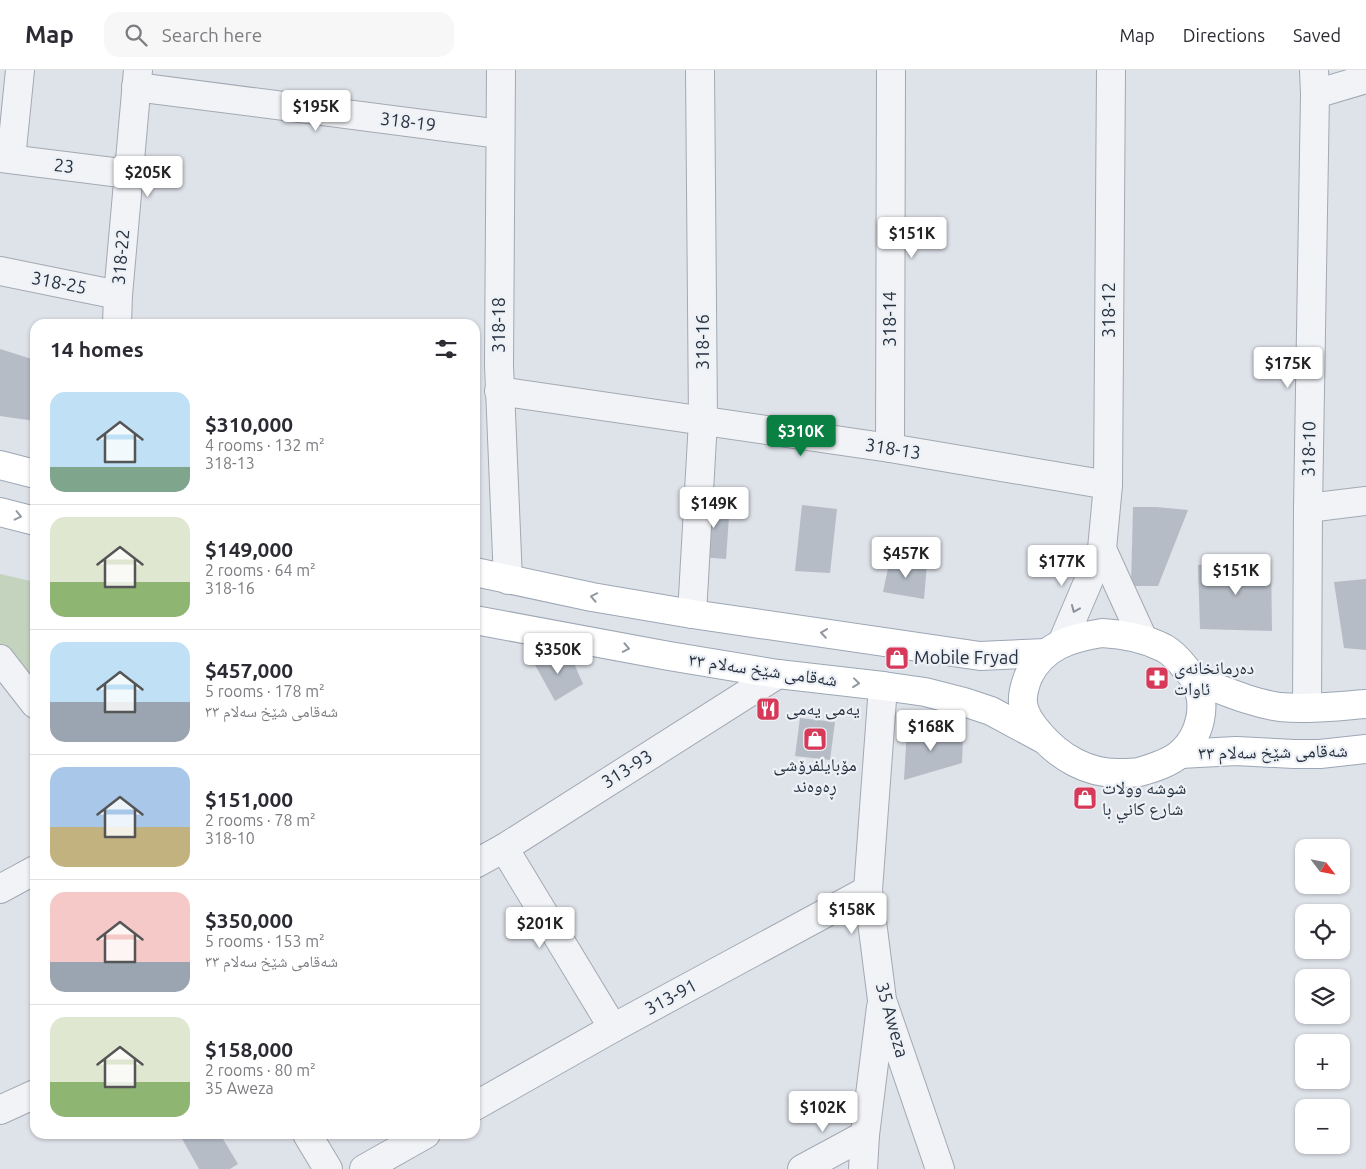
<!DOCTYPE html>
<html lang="en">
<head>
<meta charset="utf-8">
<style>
	:root { --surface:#fff; --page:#f7f7f7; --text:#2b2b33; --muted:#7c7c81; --line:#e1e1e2; --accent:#0b8043 }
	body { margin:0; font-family:Ubuntu,"Noto Naskh Arabic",sans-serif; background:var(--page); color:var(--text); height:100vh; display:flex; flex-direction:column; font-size:19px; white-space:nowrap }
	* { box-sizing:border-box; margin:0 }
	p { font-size:16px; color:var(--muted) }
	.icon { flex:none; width:28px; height:28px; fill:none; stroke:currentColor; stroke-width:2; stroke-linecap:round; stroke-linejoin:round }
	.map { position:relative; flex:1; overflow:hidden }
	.drawer { position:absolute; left:30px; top:249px; width:450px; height:820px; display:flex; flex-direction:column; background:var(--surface); border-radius:15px; box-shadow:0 1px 4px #0004 }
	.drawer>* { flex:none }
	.needle { width:32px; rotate:122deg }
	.fabs { position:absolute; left:1295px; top:769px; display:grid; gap:10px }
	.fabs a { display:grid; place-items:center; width:55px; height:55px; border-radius:10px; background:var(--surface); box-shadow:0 1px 4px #0004; font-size:25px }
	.price { position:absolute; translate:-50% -42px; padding:0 11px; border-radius:5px; background:#fff; color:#222; font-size:16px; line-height:32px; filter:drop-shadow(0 1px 2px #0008) }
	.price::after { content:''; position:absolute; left:50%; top:30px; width:15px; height:11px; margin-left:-8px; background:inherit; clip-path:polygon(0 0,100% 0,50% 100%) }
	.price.selected { background:var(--accent); color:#fff }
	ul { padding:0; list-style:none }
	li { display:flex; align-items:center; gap:15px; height:125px; padding:0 20px }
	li+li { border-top:1px solid var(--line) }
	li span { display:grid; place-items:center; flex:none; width:140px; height:100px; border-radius:15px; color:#555 }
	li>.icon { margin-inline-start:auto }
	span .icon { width:60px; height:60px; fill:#fffc; stroke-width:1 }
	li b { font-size:21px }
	h2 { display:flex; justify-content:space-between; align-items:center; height:60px; padding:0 20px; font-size:21px }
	header { display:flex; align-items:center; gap:30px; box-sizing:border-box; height:70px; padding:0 25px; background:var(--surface); border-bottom:1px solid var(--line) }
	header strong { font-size:24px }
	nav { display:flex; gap:28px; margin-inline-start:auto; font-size:18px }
	.search { width:350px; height:45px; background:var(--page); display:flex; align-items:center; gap:12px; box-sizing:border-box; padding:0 18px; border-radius:15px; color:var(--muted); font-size:19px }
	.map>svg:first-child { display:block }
	.green { fill:#c4d3be }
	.building { fill:#b5bcc6 }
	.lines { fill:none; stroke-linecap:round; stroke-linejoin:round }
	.minor-casing { stroke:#a3a9b3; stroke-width:30 }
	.major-casing { stroke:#9ca7b5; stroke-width:30 }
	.minor { stroke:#f1f3f7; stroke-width:28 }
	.major { stroke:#fff; stroke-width:28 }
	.oneway { stroke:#9298a0 }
	.oneway2 { stroke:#8c929c }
	.labels { text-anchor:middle; stroke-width:4.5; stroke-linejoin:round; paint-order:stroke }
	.street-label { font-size:18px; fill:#263140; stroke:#edf1f6 }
	.poi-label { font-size:18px; fill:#263140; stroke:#edf1f6; text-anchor:start }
</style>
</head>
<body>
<header>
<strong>Map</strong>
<div class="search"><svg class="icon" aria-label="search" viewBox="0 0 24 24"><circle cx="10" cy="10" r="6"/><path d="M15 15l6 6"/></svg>Search here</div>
<nav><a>Map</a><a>Directions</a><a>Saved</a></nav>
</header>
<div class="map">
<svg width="1366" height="1099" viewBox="0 0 1366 1099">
	<rect width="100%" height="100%" fill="#dee2e9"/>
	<polygon class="green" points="0,504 35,512 35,623 0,577"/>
	<g class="building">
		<polygon points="0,279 35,290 35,351 0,346"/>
		<polygon points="703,430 730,432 726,489 699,487"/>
		<polygon points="802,435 837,439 830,503 795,501"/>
		<polygon points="1133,437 1156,437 1188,440 1158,516 1131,516"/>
		<polygon points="890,489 927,494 924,529 883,522"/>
		<polygon points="1271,491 1272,561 1200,559 1198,495"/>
		<polygon points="1366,509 1366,580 1344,578 1334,512"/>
		<polygon points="529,584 573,591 583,614 555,631"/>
		<polygon points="800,648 835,652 830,690 795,686"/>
		<polygon points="907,658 963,668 962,693 904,710"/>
		<polygon points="187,1064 220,1064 238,1094 230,1099 199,1099 181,1067"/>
	</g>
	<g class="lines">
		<g class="minor-casing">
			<g id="minor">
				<polyline points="501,0 499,296 508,510"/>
				<polyline points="136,17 500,64"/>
				<polyline points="1315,24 1366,9"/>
				<polyline points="0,88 129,104"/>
				<polyline points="11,89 20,0"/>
				<polyline points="0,201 118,225"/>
				<polyline points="117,254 118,225 138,0"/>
				<polyline points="499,321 890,378 1108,415"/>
				<polyline points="890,378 891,0"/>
				<polyline points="1308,438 1366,431"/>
				<polyline points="1102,479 1143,569"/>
				<polyline points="692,544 703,351 700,0"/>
				<polyline points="1062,573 1102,479 1108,415 1111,0"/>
				<polyline points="0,589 35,634"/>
				<polyline points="883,616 868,820 882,930 940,1099"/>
				<polyline points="1307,637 1308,438 1315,24 1314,0"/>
				<polyline points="504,778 613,958"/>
				<polyline points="475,794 504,778 778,604"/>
				<polyline points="0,819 35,800"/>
				<polyline points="475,1036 613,958 868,820"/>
				<polyline points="0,1040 35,1024"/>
				<polyline points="307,1064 328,1099"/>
				<polyline points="364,1099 426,1064"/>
				<polyline points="802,1099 865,1065"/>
				<polyline points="863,1099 865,1065 881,937"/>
			</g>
		</g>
		<g class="major-casing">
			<g id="major">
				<polyline points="0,395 35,404"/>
				<polyline points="0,442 35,451"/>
				<polyline points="475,502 592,527 692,544 980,586 1046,583"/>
				<polyline points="475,550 669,586 778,604 883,616 925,622 964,632 991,641 1043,669"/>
				<path d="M1102 563C1124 564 1144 568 1164 578 1173 583 1180 591 1186 599 1189 602 1193 606 1195 611 1208 635 1200 666 1181 683 1170 693 1153 698 1139 702 1133 703 1127 703 1120 703 1088 704 1059 687 1039 663 1031 654 1024 645 1023 633 1022 624 1025 615 1028 607 1043 576 1070 568 1102 563Z"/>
				<path d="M1195 610C1223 620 1251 633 1280 637 1308 640 1338 636 1366 634"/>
				<polyline points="1180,684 1236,681 1294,684 1320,684 1366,679"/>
			</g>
		</g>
		<use href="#minor" class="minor"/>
		<use href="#major" class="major"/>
	</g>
	<defs><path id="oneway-chevron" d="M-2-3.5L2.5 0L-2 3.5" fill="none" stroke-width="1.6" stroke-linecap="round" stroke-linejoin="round" transform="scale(1.25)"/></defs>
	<g class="oneway">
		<use href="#oneway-chevron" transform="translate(18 446) rotate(13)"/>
		<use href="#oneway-chevron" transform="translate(594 527) rotate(-169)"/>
		<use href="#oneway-chevron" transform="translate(824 563) rotate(-172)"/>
		<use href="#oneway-chevron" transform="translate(626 578) rotate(11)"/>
		<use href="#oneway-chevron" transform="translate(856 613) rotate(6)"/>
	</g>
	<use class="oneway2" href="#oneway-chevron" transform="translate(1075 539) rotate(113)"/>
	<defs>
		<g id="shop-square" transform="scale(1.25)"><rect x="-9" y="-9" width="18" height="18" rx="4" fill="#d73958" stroke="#edf1f6"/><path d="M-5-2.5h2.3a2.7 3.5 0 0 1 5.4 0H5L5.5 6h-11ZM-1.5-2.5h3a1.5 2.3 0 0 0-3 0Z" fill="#fff"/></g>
		<g id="pharmacy-square" transform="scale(1.25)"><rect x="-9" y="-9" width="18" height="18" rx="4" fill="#d73958" stroke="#edf1f6"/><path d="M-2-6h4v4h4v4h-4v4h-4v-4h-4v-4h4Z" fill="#fff"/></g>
		<g id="restaurant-square" transform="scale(1.25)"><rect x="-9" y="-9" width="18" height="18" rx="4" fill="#d73958" stroke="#edf1f6"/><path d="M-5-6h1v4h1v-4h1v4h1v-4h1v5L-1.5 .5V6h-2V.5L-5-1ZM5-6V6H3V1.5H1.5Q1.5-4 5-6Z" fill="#fff"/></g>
	</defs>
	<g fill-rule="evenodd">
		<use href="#shop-square" x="897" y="588"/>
		<use href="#pharmacy-square" x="1157" y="608"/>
		<use href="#restaurant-square" x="768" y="639"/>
		<use href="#shop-square" x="815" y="669"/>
		<use href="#shop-square" x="1085" y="728"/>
	</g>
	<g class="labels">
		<g class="street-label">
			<text transform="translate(408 52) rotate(7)" y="6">318-19</text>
			<text transform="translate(64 96) rotate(7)" y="6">23</text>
			<text transform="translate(121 187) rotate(-85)" y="6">318-22</text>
			<text transform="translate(59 213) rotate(11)" y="6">318-25</text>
			<text transform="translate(1109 240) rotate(-90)" y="6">318-12</text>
			<text transform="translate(890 249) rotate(-90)" y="6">318-14</text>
			<text transform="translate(499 255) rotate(-90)" y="6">318-18</text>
			<text transform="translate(703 272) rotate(-90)" y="6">318-16</text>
			<text transform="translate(893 379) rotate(9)" y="6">318-13</text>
			<text transform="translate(1309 379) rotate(-89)" y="6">318-10</text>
			<text transform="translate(763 600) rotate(8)" y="6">شەقامی شێخ سەلام ٣٣</text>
			<text transform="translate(1273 682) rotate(-1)" y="6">شەقامی شێخ سەلام ٣٣</text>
			<text transform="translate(627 699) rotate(-32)" y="6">313-93</text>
			<text transform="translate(671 927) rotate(-28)" y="6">313-91</text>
			<text transform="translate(892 950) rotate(74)" y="6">35 Aweza</text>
		</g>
		<g class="poi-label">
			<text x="914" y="594">Mobile Fryad</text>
			<text x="1174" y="604">دەرمانخانەی<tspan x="1174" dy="21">ئاوات</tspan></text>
			<text x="786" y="645">یەمی یەمی</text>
			<text x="815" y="701" text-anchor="middle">مۆبایلفرۆشی<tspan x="815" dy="21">ڕەوەند</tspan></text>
			<text x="1102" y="724">شوشه وولات<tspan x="1102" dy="21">شارع كاني با</tspan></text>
		</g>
	</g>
</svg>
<div class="fabs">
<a><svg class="needle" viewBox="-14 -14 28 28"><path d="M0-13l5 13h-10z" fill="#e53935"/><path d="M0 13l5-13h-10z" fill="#7c7c81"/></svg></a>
<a><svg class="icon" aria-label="locate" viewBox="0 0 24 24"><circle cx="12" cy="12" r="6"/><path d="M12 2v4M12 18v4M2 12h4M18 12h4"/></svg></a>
<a><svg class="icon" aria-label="layers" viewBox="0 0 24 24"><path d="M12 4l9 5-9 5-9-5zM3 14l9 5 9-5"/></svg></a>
<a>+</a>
<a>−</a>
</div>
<b class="price" style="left:316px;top:62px">$195K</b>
<b class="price" style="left:148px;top:128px">$205K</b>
<b class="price" style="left:912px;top:189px">$151K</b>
<b class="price" style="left:1288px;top:319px">$175K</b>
<b class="price selected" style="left:801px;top:387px">$310K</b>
<b class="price" style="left:714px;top:459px">$149K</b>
<b class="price" style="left:906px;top:509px">$457K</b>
<b class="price" style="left:1062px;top:517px">$177K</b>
<b class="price" style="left:1236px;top:526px">$151K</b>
<b class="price" style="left:558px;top:605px">$350K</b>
<b class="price" style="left:931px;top:682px">$168K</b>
<b class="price" style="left:852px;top:865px">$158K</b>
<b class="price" style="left:540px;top:879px">$201K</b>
<b class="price" style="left:823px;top:1063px">$102K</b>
<section class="drawer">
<h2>14 homes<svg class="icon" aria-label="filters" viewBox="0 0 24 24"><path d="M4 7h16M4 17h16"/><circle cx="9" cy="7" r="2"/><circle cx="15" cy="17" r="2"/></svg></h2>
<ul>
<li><span style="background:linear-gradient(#bfe0f5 75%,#7fa58c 0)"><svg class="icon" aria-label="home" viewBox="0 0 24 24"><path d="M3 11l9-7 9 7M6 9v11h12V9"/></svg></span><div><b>$310,000</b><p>4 rooms · 132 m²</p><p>318-13</p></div></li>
<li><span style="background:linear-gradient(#dfe7d0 65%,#8fb573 0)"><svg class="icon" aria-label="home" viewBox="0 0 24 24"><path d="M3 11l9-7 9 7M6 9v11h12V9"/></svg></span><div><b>$149,000</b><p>2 rooms · 64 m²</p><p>318-16</p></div></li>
<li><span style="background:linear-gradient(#bfe0f5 60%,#9aa5b1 0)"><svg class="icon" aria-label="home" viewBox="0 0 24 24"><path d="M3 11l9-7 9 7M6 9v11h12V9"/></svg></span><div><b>$457,000</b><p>5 rooms · 178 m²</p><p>شەقامی شێخ سەلام ٣٣</p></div></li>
<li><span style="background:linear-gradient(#a9c7e8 60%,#c2b280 0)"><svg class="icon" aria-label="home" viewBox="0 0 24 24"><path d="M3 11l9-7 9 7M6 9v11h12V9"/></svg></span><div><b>$151,000</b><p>2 rooms · 78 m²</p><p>318-10</p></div></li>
<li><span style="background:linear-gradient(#f6c9c9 70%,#9aa5b1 0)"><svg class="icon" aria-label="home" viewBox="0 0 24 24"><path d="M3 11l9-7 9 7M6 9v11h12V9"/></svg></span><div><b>$350,000</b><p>5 rooms · 153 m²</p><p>شەقامی شێخ سەلام ٣٣</p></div></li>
<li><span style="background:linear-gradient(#dfe7d0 65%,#8fb573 0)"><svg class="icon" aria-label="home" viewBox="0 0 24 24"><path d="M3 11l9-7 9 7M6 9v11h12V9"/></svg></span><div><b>$158,000</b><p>2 rooms · 80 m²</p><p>35 Aweza</p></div></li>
</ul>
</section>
</div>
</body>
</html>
